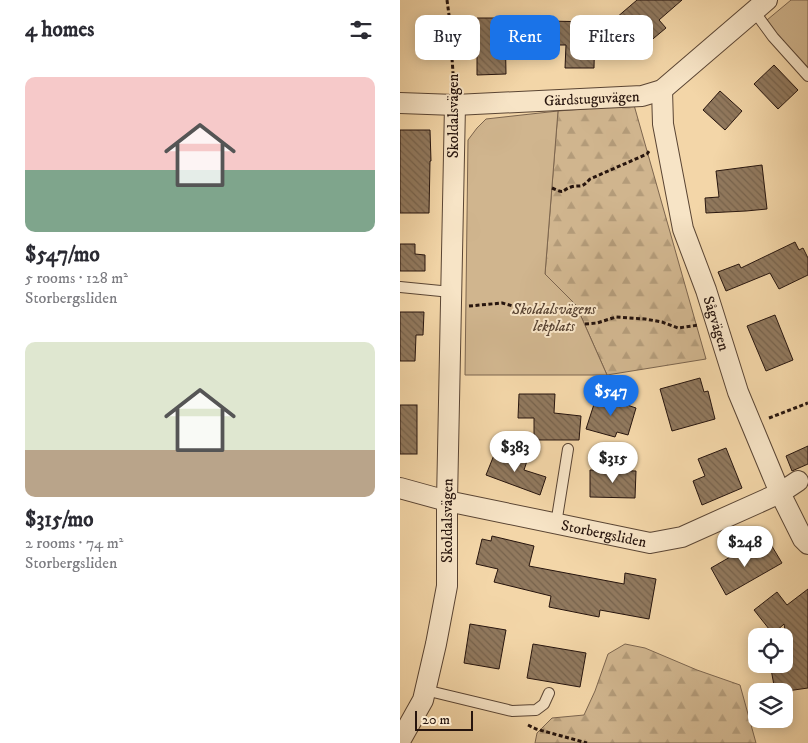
<!DOCTYPE html>
<html lang="en">
<head>
<meta charset="utf-8">
<style>
	:root { --surface:#fff; --page:#f2f2f3; --text:#2b2b33; --muted:#7c7c81; --accent:#1a73e8 }
	body { margin:0; font-family:"IM FELL DW Pica",serif; background:var(--page); color:var(--text); height:100vh; display:flex; flex-direction:column; font-size:19px; white-space:nowrap }
	* { box-sizing:border-box; margin:0 }
	p { font-size:16px; color:var(--muted) }
	.icon { flex:none; width:28px; height:28px; fill:none; stroke:currentColor; stroke-width:2; stroke-linecap:round; stroke-linejoin:round }
	.map { position:relative; flex:1; overflow:hidden }
	.side { display:flex; flex-direction:column; background:var(--surface); width:400px }
	.side>* { flex:none }
	.top-card { position:absolute; left:15px; top:15px; width:318px; height:45px; display:flex; gap:10px }
	.fabs { position:absolute; left:348px; top:628px; display:grid; gap:10px }
	.fabs a { display:grid; place-items:center; width:45px; height:45px; border-radius:10px; background:var(--surface); box-shadow:0 2px 12px #0003; font-size:25px }
	.scale { position:absolute; left:15px; bottom:12px; width:58px; box-sizing:border-box; padding-left:5px; border:2px solid #27150e; border-top:0; font-size:14px; line-height:18px; white-space:nowrap; color:#27150e; -webkit-text-stroke:4px #f7e4c6; paint-order:stroke }
	.price { position:absolute; translate:-50% -42px; padding:0 11px; border-radius:18px; background:#fff; color:#222; font-size:16px; line-height:32px; filter:drop-shadow(0 1px 2px #0008) }
	.price::after { content:''; position:absolute; left:50%; top:30px; width:15px; height:11px; margin-left:-8px; background:inherit; clip-path:polygon(0 0,100% 0,50% 100%) }
	.price.on { background:var(--accent); color:#fff }
	ul { padding:0; list-style:none }
	li { display:grid; align-content:center; gap:10px; height:265px; padding:0 25px }
	li span { display:grid; place-items:center; height:155px; border-radius:10px; color:#555 }
	li>.icon { margin-inline-start:auto }
	span .icon { width:90px; height:90px; fill:#fffc; stroke-width:1 }
	li b { font-size:21px }
	h2 { display:flex; justify-content:space-between; align-items:center; height:60px; padding:0 25px; font-size:21px }
	.pill { padding:0 18px; border-radius:10px; background:var(--surface); box-shadow:0 2px 12px #0003; font-size:18px; line-height:45px }
	.pill.on { background:var(--accent); color:#fff }
	main { display:flex; flex:1; min-height:0 }
	.map>svg:first-child { display:block }
	.forest { fill:url(#forest-firs); stroke:#7c654e }
	.green { fill:#d0b58e; stroke:#7c654e }
	.building { fill:url(#building-back-hatch); stroke:#27150e }
	.lines { fill:none; stroke-linecap:round; stroke-linejoin:round }
	.lane-casing { stroke:#5a4534; stroke-width:12 }
	.street-casing { stroke:#5a4534; stroke-width:22 }
	.path { stroke:#27150e; stroke-width:3; stroke-dasharray:4 2.5; stroke-linecap:butt }
	.lane { stroke:#f7e4c6; stroke-width:10 }
	.street { stroke:#f7e4c6; stroke-width:20 }
	.labels { text-anchor:middle; stroke-width:4; stroke-linejoin:round; paint-order:stroke }
	.street-label { font-size:15px; fill:#27150e; stroke:#f7e4c6 }
	.park-label { font-size:15px; font-style:italic; fill:#5a4534; stroke:#f7e4c6 }
</style>
</head>
<body>
<main>
<section class="side">
<h2>4 homes<svg class="icon" aria-label="filters" viewBox="0 0 24 24"><path d="M4 7h16M4 17h16"/><circle cx="9" cy="7" r="2"/><circle cx="15" cy="17" r="2"/></svg></h2>
<ul>
<li><span style="background:linear-gradient(#f6c9c9 60%,#7fa58c 0)"><svg class="icon" aria-label="home" viewBox="0 0 24 24"><path d="M3 11l9-7 9 7M6 9v11h12V9"/></svg></span><div><b>$547/mo</b><p>5 rooms · 128 m²</p><p>Storbergsliden</p></div></li>
<li><span style="background:linear-gradient(#dfe7d0 70%,#b9a48a 0)"><svg class="icon" aria-label="home" viewBox="0 0 24 24"><path d="M3 11l9-7 9 7M6 9v11h12V9"/></svg></span><div><b>$315/mo</b><p>2 rooms · 74 m²</p><p>Storbergsliden</p></div></li>
</ul>
</section>
<div class="map">
<svg width="408" height="743" viewBox="0 0 408 743">
	<defs>
		<pattern id="forest-firs" width="22" height="20" patternUnits="userSpaceOnUse" patternTransform="scale(1.25)"><rect width="22" height="20" fill="#d0b58e"/><path d="M5 1l3.5 6h-7zM16 11l3.5 6h-7z" fill="#b39b79"/></pattern>
		<pattern id="building-back-hatch" width="6" height="6" patternUnits="userSpaceOnUse" patternTransform="scale(1.25)"><rect width="6" height="6" fill="#91795e"/><path d="M-1 5l2 2M0 0l6 6M5-1l2 2" fill="none" stroke="#76624c"/></pattern>
	</defs>
	<rect width="100%" height="100%" fill="#f3d6a8"/>
	<filter id="stains"><feTurbulence type="fractalNoise" baseFrequency=".004" numOctaves="4"/><feColorMatrix values="0 0 0 0 .2 0 0 0 0 .09 0 0 0 0 .02 0 0 0 .5 -.17"/></filter>
	<radialGradient id="worn" r=".72"><stop offset=".6" stop-color="#630" stop-opacity="0"/><stop offset="1" stop-color="#630" stop-opacity=".3"/></radialGradient>
	<g class="forest">
		<polygon points="234,105 306,359 207,375 176,305 145,274 158,111"/>
		<polygon points="225,644 245,648 297,670 340,685 356,743 135,743 137,733 152,718 184,715 195,691 208,654"/>
	</g>
	<g class="green">
		<polygon points="391,0 408,0 408,67 378,36 367,20"/>
		<polygon points="158,111 145,274 176,305 207,375 65,375 68,140 77,128 86,119"/>
	</g>
	<g class="building">
		<polygon points="237,0 282,0 259,20 266,28 242,48 216,18"/>
		<polygon points="77,18 105,18 106,74 77,75"/>
		<polygon points="146,21 195,22 194,68 165,68 166,45 145,45"/>
		<polygon points="374,65 398,90 378,109 354,84"/>
		<polygon points="320,91 342,111 325,130 303,110"/>
		<polygon points="0,130 30,130 31,161 30,161 29,213 0,213"/>
		<polygon points="362,165 367,209 346,211 306,213 305,198 319,197 316,171"/>
		<polygon points="395,242 399,250 403,248 408,258 408,275 379,289 370,273 326,291 318,272 339,264 341,268"/>
		<polygon points="0,244 15,244 15,254 25,255 25,271 0,271"/>
		<polygon points="0,312 24,312 23,335 16,335 15,361 0,361"/>
		<polygon points="375,315 393,360 366,371 347,326"/>
		<polygon points="300,378 304,392 308,391 315,419 272,431 260,389"/>
		<polygon points="119,394 155,394 154,413 181,416 179,440 134,440 134,418 118,418"/>
		<polygon points="197,395 236,408 228,435 217,432 215,437 186,429"/>
		<rect x="0" y="405" width="17" height="49"/>
		<polygon points="408,446 408,464 392,471 386,456"/>
		<polygon points="326,448 342,488 302,505 293,481 305,476 298,459"/>
		<polygon points="96,450 127,461 124,470 146,477 140,495 86,475"/>
		<polygon points="190,470 236,471 235,498 190,497"/>
		<polygon points="92,536 134,546 129,566 224,584 225,573 256,579 249,619 200,610 199,617 149,607 151,596 94,582 98,569 76,564 82,539 91,541"/>
		<polygon points="370,543 382,563 326,595 311,568 344,549 347,555"/>
		<polygon points="408,589 408,688 387,691 375,691 371,669 391,666 384,624 373,634 354,610 377,592 387,605"/>
		<polygon points="70,624 106,630 99,669 64,663"/>
		<polygon points="133,644 186,653 180,687 127,678"/>
	</g>
	<g class="lines">
		<g class="lane-casing">
			<g id="lane">
				<polyline points="354,11 373,37 408,76"/>
				<polyline points="0,287 51,292"/>
				<polyline points="156,524 168,449"/>
				<polyline points="25,690 112,711 136,710 144,704 149,693"/>
			</g>
		</g>
		<g class="street-casing">
			<g id="street">
				<path id="s1" d="M262 90 263 124 283 229 306 290 338 392 380 493 403 539 408 544"/>
				<path id="s2" d="M0 103 55 105 242 96 262 90 367 0"/>
				<path id="s3" d="M0 488 47 501 250 543 282 537 380 493 398 481"/>
				<path id="s4" d="M0 741 23 700 36 644 47 586V501L55 105"/>
			</g>
		</g>
		<g class="path">
			<polyline points="47,0 49,15 54,87"/>
			<path d="M152 188C166 194 160 191 171 187 181 184 180 190 190 179L247 154 249 151"/>
			<polyline points="69,306 102,303 124,309"/>
			<polyline points="185,324 197,323 216,317 245,319 262,322 278,328 299,325"/>
			<polyline points="369,418 408,403"/>
			<polyline points="128,725 136,729 187,743"/>
		</g>
		<use href="#lane" class="lane"/>
		<use href="#street" class="street"/>
	</g>
	<g class="labels">
		<g class="street-label">
			<text dy="5" stroke="none"><textPath href="#s2" startOffset="192">Gärdstuguvägen</textPath></text>
			<text transform="translate(53 116) rotate(-90)" y="5">Skoldalsvägen</text>
			<text dy="5" stroke="none"><textPath href="#s1" startOffset="241">Sågvägen</textPath></text>
			<text dy="5" stroke="none"><textPath href="#s4" startOffset="229">Skoldalsvägen</textPath></text>
			<text dy="5" stroke="none"><textPath href="#s3" startOffset="209">Storbergsliden</textPath></text>
		</g>
		<g class="park-label">
			<text x="154" y="314">Skoldalsvägens<tspan x="154" dy="17">lekplats</tspan></text>
		</g>
	</g>
	<rect width="100%" height="100%" filter="url(#stains)"/>
	<rect width="100%" height="100%" fill="url(#worn)"/>
</svg>
<div class="fabs">
<a><svg class="icon" aria-label="locate" viewBox="0 0 24 24"><circle cx="12" cy="12" r="6"/><path d="M12 2v4M12 18v4M2 12h4M18 12h4"/></svg></a>
<a><svg class="icon" aria-label="layers" viewBox="0 0 24 24"><path d="M12 4l9 5-9 5-9-5zM3 14l9 5 9-5"/></svg></a>
</div>
<div class="scale">20 m</div>
<b class="price on" style="left:211px;top:417px">$547</b>
<b class="price" style="left:115px;top:473px">$383</b>
<b class="price" style="left:213px;top:484px">$315</b>
<b class="price" style="left:345px;top:568px">$248</b>
<div class="top-card">
<a class="pill">Buy</a>
<a class="pill on">Rent</a>
<a class="pill">Filters</a>
</div>
</div>
</main>
</body>
</html>
